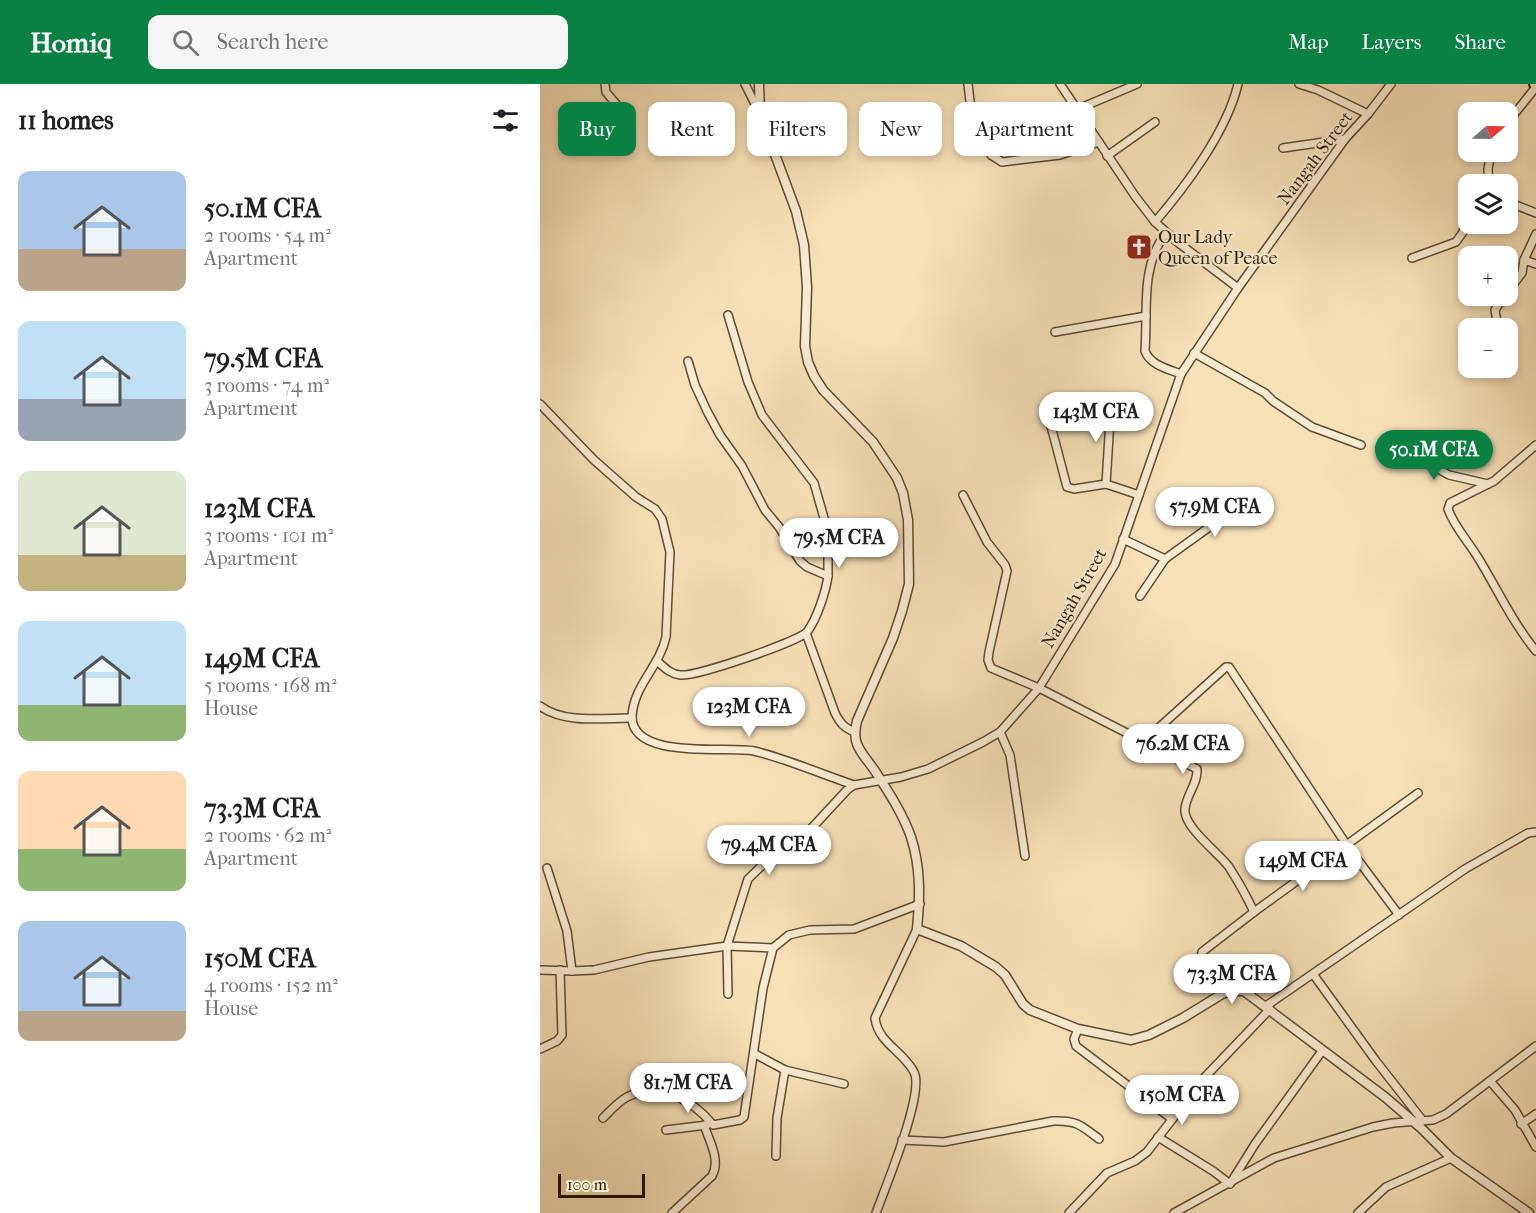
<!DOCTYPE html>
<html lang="en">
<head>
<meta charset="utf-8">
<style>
	:root { --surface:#fff; --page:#f6f6f6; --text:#202124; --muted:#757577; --accent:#0b8043 }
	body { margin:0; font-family:"IM FELL French Canon",serif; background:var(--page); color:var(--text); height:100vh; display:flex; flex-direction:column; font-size:22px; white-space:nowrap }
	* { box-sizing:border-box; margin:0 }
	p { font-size:20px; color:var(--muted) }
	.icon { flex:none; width:33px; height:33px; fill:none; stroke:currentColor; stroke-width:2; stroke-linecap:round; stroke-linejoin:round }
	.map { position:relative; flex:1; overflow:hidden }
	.side { display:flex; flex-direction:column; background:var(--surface); width:540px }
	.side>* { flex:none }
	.hud { position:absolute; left:18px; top:18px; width:570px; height:54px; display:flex; gap:12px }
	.needle { width:39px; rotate:70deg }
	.controls { position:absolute; left:918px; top:18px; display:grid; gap:12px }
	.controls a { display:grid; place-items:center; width:60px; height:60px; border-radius:12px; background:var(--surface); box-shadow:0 3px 9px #0003; font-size:30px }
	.scale { position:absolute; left:18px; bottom:15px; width:87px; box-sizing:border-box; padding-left:6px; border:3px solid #2c1a02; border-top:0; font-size:16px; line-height:21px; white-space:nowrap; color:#2c1a02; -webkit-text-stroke:4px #faecd2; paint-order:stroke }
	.price { position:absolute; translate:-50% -51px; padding:0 14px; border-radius:21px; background:#fff; color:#222; font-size:20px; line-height:39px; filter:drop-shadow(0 2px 3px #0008) }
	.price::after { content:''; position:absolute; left:50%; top:36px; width:18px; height:14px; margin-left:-9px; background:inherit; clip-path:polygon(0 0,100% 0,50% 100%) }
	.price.on { background:var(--accent); color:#fff }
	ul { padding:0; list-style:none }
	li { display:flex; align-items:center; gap:18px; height:150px; padding:0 18px }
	li span { display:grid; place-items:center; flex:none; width:168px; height:120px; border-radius:12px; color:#555 }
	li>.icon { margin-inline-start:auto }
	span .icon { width:72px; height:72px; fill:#fffc; stroke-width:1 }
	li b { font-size:26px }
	h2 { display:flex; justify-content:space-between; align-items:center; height:72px; padding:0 18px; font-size:26px }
	.pill { padding:0 21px; border-radius:12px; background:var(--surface); box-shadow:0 3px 9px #0003; font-size:21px; line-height:54px }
	.pill.on { background:var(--accent); color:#fff }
	header { display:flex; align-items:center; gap:36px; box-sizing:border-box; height:84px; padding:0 30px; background:var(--accent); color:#fff }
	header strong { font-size:28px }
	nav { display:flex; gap:33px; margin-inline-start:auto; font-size:21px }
	.search { width:420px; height:54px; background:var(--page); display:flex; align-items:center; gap:15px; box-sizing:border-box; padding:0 21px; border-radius:12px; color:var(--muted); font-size:22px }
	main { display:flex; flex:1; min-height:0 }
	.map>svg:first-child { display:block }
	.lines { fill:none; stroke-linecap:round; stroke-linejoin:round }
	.minor-casing { stroke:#5f4c30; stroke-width:10 }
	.tertiary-casing { stroke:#5f4c30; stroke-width:11 }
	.trunk-casing { stroke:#2c1a02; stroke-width:14 }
	.minor { stroke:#faecd2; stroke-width:7 }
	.tertiary { stroke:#faecd2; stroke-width:8 }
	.trunk { stroke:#f8e1b9; stroke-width:10 }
	.labels { text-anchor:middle; stroke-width:4.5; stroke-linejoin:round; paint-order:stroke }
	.street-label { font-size:18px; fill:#2c1a02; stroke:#faecd2 }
	.poi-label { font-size:18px; fill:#2c1a02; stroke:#faecd2; text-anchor:start }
</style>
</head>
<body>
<header>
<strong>Homiq</strong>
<div class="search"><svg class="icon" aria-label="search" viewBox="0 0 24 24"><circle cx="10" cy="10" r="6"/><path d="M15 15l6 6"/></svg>Search here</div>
<nav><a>Map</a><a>Layers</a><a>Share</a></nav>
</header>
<main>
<section class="side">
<h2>11 homes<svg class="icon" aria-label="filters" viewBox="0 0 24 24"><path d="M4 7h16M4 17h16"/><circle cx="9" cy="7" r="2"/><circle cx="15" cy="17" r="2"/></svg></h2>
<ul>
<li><span style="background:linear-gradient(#a9c7e8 65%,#b9a48a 0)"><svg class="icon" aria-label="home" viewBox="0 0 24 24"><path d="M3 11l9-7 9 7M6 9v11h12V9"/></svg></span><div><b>50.1M CFA</b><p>2 rooms · 54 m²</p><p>Apartment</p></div></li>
<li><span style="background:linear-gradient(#bfe0f5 65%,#9aa5b1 0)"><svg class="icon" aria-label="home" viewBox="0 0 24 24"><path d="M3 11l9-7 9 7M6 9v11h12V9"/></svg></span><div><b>79.5M CFA</b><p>3 rooms · 74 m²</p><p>Apartment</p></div></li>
<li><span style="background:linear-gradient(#dfe7d0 70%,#c2b280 0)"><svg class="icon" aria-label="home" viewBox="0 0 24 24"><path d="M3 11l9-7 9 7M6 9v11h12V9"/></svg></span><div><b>123M CFA</b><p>3 rooms · 101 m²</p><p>Apartment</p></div></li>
<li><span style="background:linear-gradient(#bfe0f5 70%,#8fb573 0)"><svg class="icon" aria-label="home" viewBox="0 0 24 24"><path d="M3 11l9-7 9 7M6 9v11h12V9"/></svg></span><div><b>149M CFA</b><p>5 rooms · 168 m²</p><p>House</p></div></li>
<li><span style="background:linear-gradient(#ffd9b3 65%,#8fb573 0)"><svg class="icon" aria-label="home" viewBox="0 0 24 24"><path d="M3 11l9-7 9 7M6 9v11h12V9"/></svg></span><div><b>73.3M CFA</b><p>2 rooms · 62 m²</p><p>Apartment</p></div></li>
<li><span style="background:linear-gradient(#a9c7e8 75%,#b9a48a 0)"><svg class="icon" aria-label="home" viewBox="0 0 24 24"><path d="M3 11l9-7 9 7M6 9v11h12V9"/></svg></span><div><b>150M CFA</b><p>4 rooms · 152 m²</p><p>House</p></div></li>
</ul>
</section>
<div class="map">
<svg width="996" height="1129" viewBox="0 0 996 1129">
	<rect width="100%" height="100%" fill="#f8e1b9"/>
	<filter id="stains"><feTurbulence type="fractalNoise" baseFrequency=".00333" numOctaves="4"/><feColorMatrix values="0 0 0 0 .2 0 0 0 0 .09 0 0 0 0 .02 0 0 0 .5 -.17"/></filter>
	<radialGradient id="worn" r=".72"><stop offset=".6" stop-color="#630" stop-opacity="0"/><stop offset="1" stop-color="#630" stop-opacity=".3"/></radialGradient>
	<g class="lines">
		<g class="minor-casing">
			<g id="minor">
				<polyline points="65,0 66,8 81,26 80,32 68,44"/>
				<polyline points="205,0 220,30"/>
				<polyline points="428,0 431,26 451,71 462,78 520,71 559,58"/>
				<polyline points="520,0 595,112 615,138 636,157 698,204"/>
				<polyline points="759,0 778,6 828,30"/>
				<polyline points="538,25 597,0"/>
				<polyline points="968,38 996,3"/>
				<polyline points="743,64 805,55"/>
				<polyline points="567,72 615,38"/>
				<polyline points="949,100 948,85 951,68"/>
				<polyline points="968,118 996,129"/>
				<path d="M615 138C646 102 687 47 698 0"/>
				<path d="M626 149C600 182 608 227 605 267 610 281 628 285 641 290"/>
				<polyline points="872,174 916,158 923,148 928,130"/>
				<polyline points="984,176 996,150"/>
				<polyline points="968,207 982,189 984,176 996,180"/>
				<polyline points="188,231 208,298 222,331 274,399 288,448 288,492"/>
				<polyline points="958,244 955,226 964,212"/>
				<polyline points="515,248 606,232"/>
				<polyline points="968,260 969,262"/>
				<polyline points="654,269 725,309 733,317 772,343 821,361"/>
				<path d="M0 320 54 376 96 413 115 425 122 435 130 468 126 553C120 582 93 602 92 633 92 676 187 662 214 667 245 674 283 691 314 701"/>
				<polyline points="507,327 527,403 534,405 566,400 599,411"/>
				<path d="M996 361 954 397 910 419 908 425C914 442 927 456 937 472 957 504 972 538 996 567"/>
				<polyline points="848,363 870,369 909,391 948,400"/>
				<polyline points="566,400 571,320"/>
				<path d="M423 411 447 458 465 481 467 487 449 568 448 576 451 584 499 604 657 685C658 700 646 711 645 725 643 743 679 769 689 783 698 797 707 813 714 828"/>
				<polyline points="583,455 625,475"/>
				<polyline points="600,512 625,475 711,413"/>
				<path d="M266 549 295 629C300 639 304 644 315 648"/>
				<path d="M117 577C124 583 130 590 140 591 156 593 257 558 267 548 277 535 286 507 288 492L267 483 260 477 239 443 225 426 202 382 180 351 167 327 155 301 148 277"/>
				<path d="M0 622C24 640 63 634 92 634"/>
				<polyline points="460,648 470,671 485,772"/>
				<polyline points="603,658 686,583 689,583 806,760 859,831"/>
				<polyline points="7,784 27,847 32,887"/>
				<polyline points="0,886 32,887 54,886 109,873 187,862 233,864"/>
				<polyline points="773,890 836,977 883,1037"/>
				<polyline points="704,907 663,879 661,874 662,868 714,828 878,709"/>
				<polyline points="188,910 187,862 208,795 235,769 269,747 307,706 314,701 361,693 388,685 443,658 460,648 499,604 575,480 641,290 698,204 805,55 828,30 851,0"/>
				<polyline points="726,922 925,785 988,749 996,748"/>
				<polyline points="538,945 534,955 536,962 632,1035"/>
				<polyline points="0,965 17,957 22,951 20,886"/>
				<polyline points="215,970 245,986 304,1000"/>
				<polyline points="950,997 975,1026 996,1063"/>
				<path d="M63 1034C70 1027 78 1018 87 1013 119 997 153 1016 173 1041L200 1036 204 1033 223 904 233 864 249 851 270 846 314 845 380 820"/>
				<polyline points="981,1040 996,1030"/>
				<polyline points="126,1046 167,1041"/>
				<polyline points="618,1053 673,1087 690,1100 715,1060 782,967"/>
				<path d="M362 1056 404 1058 513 1037C536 1036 541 1041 559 1055"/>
				<polyline points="236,1072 237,1034 245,986"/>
				<path d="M132 1129 172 1092C181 1076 169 1056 164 1041"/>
				<path d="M336 1129C345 1104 385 1009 374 988 363 967 338 959 335 934L377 845"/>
				<polyline points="529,1129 567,1089 595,1077 607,1068 664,994 730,925"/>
				<polyline points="634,1129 734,1074 833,1043 853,1039 893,1036 906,1030 996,962"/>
				<polyline points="818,1129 846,1103 911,1074"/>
			</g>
		</g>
		<g class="tertiary-casing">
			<path id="tertiary" d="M219 0 220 30 256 127 264 161 267 203 265 262 268 278 274 292 283 306 333 358 357 394 363 409 368 436 369 500 362 527 353 554 317 637C315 645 314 652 317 660 321 670 329 678 335 687 348 707 363 730 371 753 381 784 380 814 377 845L421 862 456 883 465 891 483 920 490 926 538 945 591 956 609 951 643 934 682 910 692 907H704L845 1013 881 1044 911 1074 989 1129"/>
		</g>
		<g class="trunk-casing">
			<polyline id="trunk" points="995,0 996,1"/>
		</g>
		<use href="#minor" class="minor"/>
		<use href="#tertiary" class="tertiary"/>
		<use href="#trunk" class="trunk"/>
	</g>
	<defs>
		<g id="church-square" transform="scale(1.35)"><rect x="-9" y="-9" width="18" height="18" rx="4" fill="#8f2418" stroke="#faecd2"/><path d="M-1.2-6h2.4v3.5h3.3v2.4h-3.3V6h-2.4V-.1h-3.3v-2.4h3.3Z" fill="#fff"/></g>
	</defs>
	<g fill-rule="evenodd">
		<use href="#church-square" x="599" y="163"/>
	</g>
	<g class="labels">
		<g class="street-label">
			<text transform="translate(775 74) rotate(-53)" y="6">Nangah Street</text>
			<text transform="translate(534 514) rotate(-60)" y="6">Nangah Street</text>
		</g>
		<g class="poi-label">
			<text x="618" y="159">Our Lady<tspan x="618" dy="21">Queen of Peace</tspan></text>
		</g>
	</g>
	<rect width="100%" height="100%" filter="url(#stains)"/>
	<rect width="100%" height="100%" fill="url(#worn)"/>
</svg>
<div class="controls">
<a><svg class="needle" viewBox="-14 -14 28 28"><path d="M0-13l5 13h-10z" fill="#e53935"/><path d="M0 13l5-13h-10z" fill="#757577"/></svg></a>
<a><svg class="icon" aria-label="layers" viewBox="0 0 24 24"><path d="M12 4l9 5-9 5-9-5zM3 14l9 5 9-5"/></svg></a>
<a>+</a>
<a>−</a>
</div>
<div class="scale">100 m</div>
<b class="price" style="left:556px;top:359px">143M CFA</b>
<b class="price on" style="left:894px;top:397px">50.1M CFA</b>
<b class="price" style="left:675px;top:454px">57.9M CFA</b>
<b class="price" style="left:299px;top:485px">79.5M CFA</b>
<b class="price" style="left:209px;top:654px">123M CFA</b>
<b class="price" style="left:643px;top:691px">76.2M CFA</b>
<b class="price" style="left:229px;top:792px">79.4M CFA</b>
<b class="price" style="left:763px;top:808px">149M CFA</b>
<b class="price" style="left:692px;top:921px">73.3M CFA</b>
<b class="price" style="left:148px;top:1030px">81.7M CFA</b>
<b class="price" style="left:642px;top:1042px">150M CFA</b>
<div class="hud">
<a class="pill on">Buy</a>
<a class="pill">Rent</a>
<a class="pill">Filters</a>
<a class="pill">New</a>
<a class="pill">Apartment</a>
</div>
</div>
</main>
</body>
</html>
